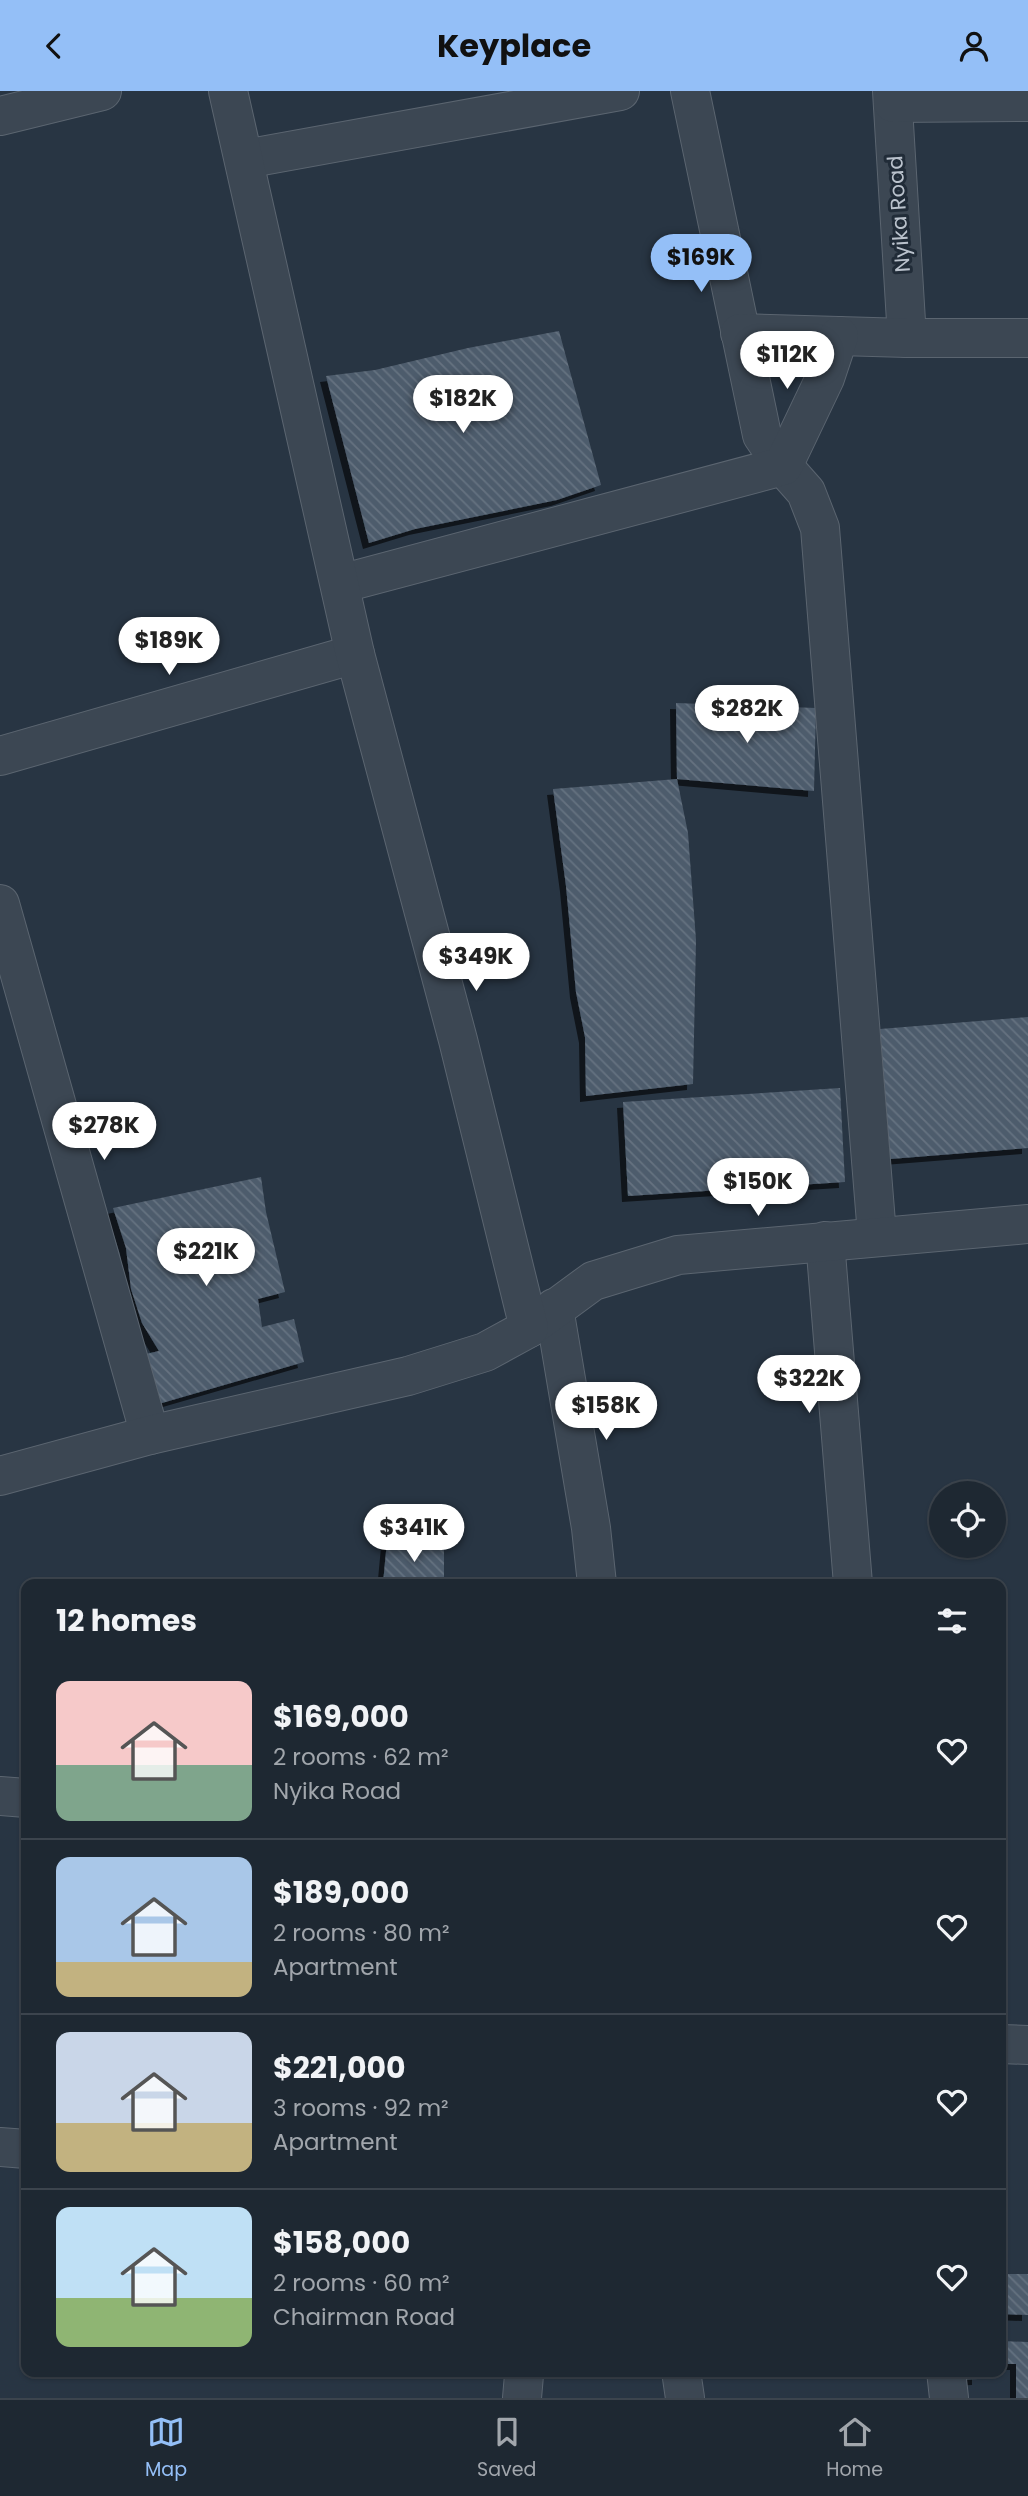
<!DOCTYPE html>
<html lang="en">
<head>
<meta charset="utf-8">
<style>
	:root { --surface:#1e2832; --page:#26303a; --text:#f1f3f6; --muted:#a1a6ac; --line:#3c444d; --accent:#94bff7 }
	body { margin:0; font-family:Poppins,sans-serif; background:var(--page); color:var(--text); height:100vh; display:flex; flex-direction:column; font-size:26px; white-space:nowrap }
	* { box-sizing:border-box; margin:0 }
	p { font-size:23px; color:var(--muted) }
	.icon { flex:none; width:38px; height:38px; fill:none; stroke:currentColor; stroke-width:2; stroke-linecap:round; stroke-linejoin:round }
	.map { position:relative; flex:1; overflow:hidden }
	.sheet { position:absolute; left:21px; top:1488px; width:985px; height:798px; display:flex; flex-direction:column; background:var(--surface); border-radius:14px; box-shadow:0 2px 5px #0004,0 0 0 2px var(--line) }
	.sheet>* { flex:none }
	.tools { position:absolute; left:929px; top:1390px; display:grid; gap:14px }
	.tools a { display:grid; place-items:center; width:77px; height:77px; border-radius:50%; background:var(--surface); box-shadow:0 2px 5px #0004,0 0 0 2px var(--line); font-size:35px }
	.price { position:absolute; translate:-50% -60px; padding:0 16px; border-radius:24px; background:#fff; color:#222; font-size:23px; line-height:46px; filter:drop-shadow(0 2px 4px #0008) }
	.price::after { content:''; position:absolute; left:50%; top:42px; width:21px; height:16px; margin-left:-10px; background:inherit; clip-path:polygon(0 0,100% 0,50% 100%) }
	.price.on { background:var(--accent); color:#111 }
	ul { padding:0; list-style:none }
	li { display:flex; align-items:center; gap:21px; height:175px; padding:0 35px }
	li+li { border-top:2px solid var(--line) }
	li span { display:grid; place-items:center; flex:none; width:196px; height:140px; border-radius:14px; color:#555 }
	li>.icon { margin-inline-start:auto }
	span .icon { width:84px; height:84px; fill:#fffc; stroke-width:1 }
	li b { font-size:30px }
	h2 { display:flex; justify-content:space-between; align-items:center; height:84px; padding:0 35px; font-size:30px }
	header { display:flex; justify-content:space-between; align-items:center; height:91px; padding:0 35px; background:var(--accent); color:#111; font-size:32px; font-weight:700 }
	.dock { display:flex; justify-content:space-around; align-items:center; height:98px; border-top:2px solid var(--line); background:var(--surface); font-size:19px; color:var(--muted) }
	.dock a { display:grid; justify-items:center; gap:4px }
	.dock .on { color:var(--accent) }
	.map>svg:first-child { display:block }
	.building { fill:url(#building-back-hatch); filter:url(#shadow) }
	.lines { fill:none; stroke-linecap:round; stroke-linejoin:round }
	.minor-casing { stroke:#5b6570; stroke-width:40 }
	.minor { stroke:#3c4753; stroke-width:38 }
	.labels { text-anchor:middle; stroke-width:6; stroke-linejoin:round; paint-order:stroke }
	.street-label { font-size:21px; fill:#bac2cc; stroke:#212c38 }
</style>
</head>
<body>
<header><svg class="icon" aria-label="back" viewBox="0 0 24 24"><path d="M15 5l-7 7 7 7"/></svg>Keyplace<svg class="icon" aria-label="person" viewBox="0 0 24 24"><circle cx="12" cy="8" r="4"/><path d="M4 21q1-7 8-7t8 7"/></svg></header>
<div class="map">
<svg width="1028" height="2307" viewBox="0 0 1028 2307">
	<defs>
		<pattern id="building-back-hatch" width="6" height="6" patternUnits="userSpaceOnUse" patternTransform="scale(1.75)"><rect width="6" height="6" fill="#4e5c6c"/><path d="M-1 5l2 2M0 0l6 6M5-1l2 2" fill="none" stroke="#657280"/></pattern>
		<filter id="shadow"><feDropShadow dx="-6" dy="6" stdDeviation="0" flood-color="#0009"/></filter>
	</defs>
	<rect width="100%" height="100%" fill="#283543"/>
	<g class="building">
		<polygon points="559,240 601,394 557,409 415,438 369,452 326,285 375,279 468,257"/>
		<polygon points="676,612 816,617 814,700 677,688"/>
		<polygon points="677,688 688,742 696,849 693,993 586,1005 585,946 576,901 566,795 553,698"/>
		<polygon points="1028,926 1028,1057 890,1068 880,938"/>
		<polygon points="840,997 845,1091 628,1105 623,1011"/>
		<polygon points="261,1086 266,1121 285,1201 258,1208 262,1236 294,1228 304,1271 155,1314 142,1264 159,1260 142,1232 131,1198 126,1157 113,1117"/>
		<polygon points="387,1450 444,1456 444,1493 383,1493"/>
		<polygon points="1001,2183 1028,2183 1028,2224 1001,2223"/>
		<polygon points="1001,2250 1028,2251 1028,2307 1016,2307 1016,2273 1001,2273"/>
		<polygon points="954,2280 978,2280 978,2288 955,2289"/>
	</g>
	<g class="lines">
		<g class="minor-casing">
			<g id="minor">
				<polyline points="690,0 762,344 783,375 806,401 820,437 877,1144"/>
				<polyline points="892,0 907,247"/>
				<polyline points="893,12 1028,11"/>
				<polyline points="0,25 102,0"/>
				<polyline points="245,68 620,0"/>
				<polyline points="740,242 907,247 1028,247"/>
				<polyline points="340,493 783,375 825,287 839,245"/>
				<polyline points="0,665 355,563"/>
				<polyline points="0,813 150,1344"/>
				<polyline points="825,1150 853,1493"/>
				<polyline points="554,1217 591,1437 597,1493"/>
				<polyline points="529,1237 593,1190 678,1164 1028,1133"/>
				<polyline points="0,1385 150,1344 408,1285 485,1261 529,1237 458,949 355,563 228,0"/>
				<polyline points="0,1705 26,1707"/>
				<polyline points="1001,1953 1028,1954"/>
				<polyline points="0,2056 26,2058"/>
				<polyline points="681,2280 685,2307"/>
				<polyline points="946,2280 949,2307"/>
				<polyline points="522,2307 524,2284"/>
			</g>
		</g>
		<use href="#minor" class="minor"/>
	</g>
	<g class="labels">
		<g class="street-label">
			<text transform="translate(899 123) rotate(-94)" y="7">Nyika Road</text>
		</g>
	</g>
</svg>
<div class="tools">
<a><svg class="icon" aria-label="locate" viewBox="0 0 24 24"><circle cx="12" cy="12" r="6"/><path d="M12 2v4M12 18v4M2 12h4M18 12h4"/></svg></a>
</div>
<b class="price on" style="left:701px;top:203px">$169K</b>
<b class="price" style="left:787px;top:300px">$112K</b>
<b class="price" style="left:463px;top:344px">$182K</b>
<b class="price" style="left:169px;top:586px">$189K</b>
<b class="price" style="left:747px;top:654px">$282K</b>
<b class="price" style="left:476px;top:902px">$349K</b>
<b class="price" style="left:104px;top:1071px">$278K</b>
<b class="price" style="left:758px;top:1127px">$150K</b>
<b class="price" style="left:206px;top:1197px">$221K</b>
<b class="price" style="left:809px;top:1324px">$322K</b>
<b class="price" style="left:606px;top:1351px">$158K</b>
<b class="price" style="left:414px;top:1473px">$341K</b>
<section class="sheet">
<h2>12 homes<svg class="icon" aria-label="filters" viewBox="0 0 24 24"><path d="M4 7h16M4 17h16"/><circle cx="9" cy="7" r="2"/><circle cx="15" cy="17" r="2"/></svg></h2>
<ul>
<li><span style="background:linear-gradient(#f6c9c9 60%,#7fa58c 0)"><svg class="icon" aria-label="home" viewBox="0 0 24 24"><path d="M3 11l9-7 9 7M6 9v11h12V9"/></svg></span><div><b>$169,000</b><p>2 rooms · 62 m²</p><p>Nyika Road</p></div><svg class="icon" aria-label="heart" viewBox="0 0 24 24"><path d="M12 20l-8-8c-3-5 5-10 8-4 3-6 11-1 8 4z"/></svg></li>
<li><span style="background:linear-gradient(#a9c7e8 75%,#c2b280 0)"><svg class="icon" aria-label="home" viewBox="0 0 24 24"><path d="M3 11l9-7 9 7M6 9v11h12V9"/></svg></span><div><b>$189,000</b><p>2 rooms · 80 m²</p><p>Apartment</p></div><svg class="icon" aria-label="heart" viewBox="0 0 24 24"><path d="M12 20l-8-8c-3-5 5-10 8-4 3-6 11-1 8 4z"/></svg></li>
<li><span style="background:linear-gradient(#c9d6e8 65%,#c2b280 0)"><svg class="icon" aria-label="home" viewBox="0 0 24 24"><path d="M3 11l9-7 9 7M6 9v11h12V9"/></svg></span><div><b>$221,000</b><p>3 rooms · 92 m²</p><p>Apartment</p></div><svg class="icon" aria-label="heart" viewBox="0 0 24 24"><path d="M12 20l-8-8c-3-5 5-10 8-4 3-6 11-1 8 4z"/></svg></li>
<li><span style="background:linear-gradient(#bfe0f5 65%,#8fb573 0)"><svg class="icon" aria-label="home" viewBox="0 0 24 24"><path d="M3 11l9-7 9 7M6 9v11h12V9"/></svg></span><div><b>$158,000</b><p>2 rooms · 60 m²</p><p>Chairman Road</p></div><svg class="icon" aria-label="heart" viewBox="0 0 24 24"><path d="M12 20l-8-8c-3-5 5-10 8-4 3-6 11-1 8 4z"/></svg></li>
</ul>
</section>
</div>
<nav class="dock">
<a class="on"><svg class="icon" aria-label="map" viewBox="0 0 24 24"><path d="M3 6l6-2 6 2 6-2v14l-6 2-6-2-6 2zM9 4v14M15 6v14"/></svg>Map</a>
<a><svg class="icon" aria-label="saved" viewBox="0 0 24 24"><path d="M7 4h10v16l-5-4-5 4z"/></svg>Saved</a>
<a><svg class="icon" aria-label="home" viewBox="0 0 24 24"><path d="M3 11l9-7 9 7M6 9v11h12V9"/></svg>Home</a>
</nav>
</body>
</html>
